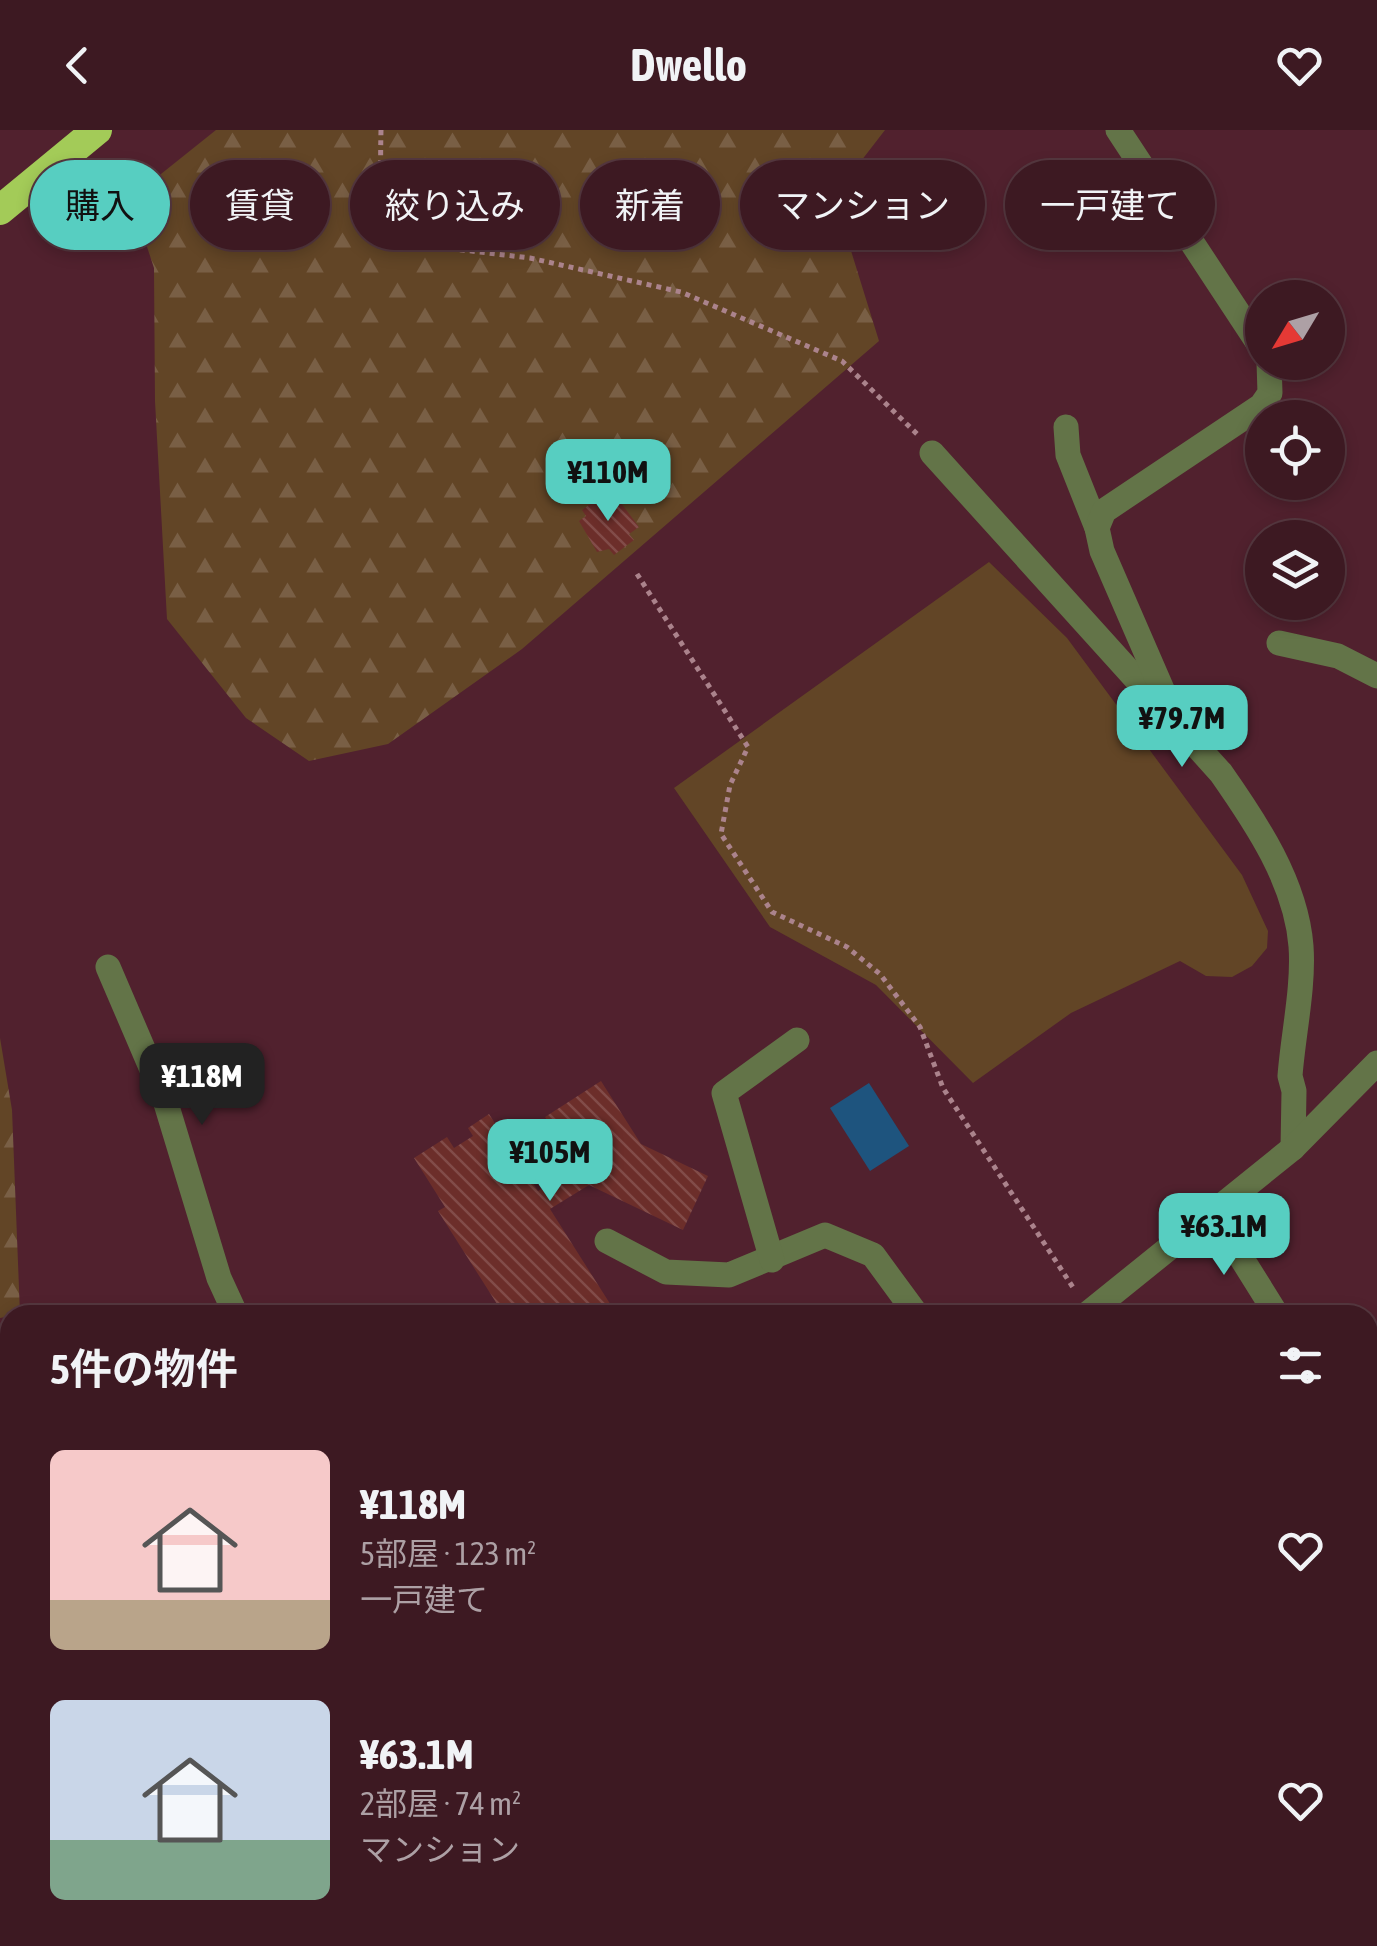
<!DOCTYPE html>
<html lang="ja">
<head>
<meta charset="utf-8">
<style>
	:root { --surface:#3d1922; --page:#48262f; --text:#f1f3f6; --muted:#ada0a5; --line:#563840; --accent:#57cec1 }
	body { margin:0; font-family:"Asap Condensed","Noto Sans JP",sans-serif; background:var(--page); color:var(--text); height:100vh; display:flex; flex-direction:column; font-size:38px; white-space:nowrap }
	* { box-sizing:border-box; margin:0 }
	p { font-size:32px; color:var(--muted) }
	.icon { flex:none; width:55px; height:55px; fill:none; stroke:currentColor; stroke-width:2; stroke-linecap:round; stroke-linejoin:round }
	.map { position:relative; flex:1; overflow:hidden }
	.sheet { position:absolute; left:0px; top:1175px; width:1378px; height:642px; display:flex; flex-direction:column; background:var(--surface); border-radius:30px 30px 0 0; box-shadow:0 5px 15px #0003,0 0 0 2px var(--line) }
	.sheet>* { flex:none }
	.guide { position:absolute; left:30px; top:30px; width:1318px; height:90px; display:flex; gap:20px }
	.needle { width:65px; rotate:232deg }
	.tools { position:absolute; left:1245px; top:150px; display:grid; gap:20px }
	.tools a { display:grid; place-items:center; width:100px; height:100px; border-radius:50%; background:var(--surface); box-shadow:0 5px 15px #0003,0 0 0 2px var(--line); font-size:50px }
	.price { position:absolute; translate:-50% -85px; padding:0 22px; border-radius:20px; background:var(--accent); color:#111; font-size:32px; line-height:65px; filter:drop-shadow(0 2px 5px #0008) }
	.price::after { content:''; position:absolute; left:50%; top:60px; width:30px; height:22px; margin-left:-15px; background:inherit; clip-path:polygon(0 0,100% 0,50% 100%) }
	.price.active { background:#222; color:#fff }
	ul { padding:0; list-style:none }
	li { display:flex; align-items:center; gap:30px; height:250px; padding:0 50px }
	li span { display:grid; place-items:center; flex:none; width:280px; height:200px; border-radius:15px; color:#555 }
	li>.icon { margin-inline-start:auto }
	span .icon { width:120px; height:120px; fill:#fffc; stroke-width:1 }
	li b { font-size:42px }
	h2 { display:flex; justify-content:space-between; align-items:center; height:120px; padding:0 50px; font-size:42px }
	.pill { padding:0 35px; border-radius:45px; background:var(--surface); box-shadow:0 5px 15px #0003,0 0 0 2px var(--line); font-size:35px; line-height:90px }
	.pill.active { background:var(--accent); color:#111 }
	header { display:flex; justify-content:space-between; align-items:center; height:130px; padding:0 50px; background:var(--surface); font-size:45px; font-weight:700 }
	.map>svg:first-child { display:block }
	.forest { fill:url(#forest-firs) }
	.pitch { fill:#624526 }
	.water { fill:#1e547e }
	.building { fill:url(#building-back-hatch) }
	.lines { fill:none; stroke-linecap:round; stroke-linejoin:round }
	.path { stroke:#ab838c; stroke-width:5; stroke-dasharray:5 5; stroke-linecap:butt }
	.minor { stroke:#637448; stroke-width:25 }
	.highway { stroke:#a3cb58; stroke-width:30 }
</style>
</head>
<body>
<header><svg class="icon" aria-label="back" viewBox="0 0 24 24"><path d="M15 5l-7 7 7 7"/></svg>Dwello<svg class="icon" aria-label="heart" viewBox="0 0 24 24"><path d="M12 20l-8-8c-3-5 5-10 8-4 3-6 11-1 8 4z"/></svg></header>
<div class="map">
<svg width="1377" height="1816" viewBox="0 0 1377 1816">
	<defs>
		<pattern id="forest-firs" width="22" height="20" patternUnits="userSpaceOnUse" patternTransform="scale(2.5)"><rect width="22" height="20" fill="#624526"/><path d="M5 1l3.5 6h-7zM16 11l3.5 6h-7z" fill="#795f45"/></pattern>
		<pattern id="building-back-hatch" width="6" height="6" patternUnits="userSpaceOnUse" patternTransform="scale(2.5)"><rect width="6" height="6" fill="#6c2e2a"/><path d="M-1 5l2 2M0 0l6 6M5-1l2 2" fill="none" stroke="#824c49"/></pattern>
	</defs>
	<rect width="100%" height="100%" fill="#51212e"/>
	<g class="forest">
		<polygon points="216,0 885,0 834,66 879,211 522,519 388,614 309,631 246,588 167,489 155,271 154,138 131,68"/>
		<polygon points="0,908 12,980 20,1184 0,1188"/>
		<polygon points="1377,1357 1377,1642 1368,1648 1368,1363"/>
		<polygon points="428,1808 1132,1808 1120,1816 434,1816"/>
	</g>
	<polygon class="pitch" points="989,432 1067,508 1242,745 1268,801 1267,818 1252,836 1232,847 1206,846 1180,831 1071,883 973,953 876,855 770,797 674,658"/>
	<polygon class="water" points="869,953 909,1016 870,1041 830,978"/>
	<g class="building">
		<polygon points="605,363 610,369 615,365 639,397 629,404 634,410 614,425 609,419 597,422 579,391 586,386 582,380"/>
		<polygon points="601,951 641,1014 708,1046 683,1100 589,1055 550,1079 614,1180 622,1174 629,1185 504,1185 438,1081 445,1077 414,1028 447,1007 454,1018 473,1006 468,998 489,984 538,1061 577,1037 545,987"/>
	</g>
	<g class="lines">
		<g class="path">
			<path d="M381 0C380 50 379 73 412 114L530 128 681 162 842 231 917 304"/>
			<polyline points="637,444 748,617 730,655 721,704 772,782 847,817 880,844 920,897 943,958 1074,1159"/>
		</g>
		<g class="minor">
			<polyline points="1118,0 1262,219"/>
			<polyline points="1066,297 1068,325 1097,398"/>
			<path d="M932 323 1221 643C1256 693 1296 752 1301 816 1304 857 1293 905 1290 946L1294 961 1293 1018"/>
			<polyline points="1279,513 1338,526 1377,546"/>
			<polyline points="1171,580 1102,421 1097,398 1104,381 1261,276 1270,263 1269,232"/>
			<polyline points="108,837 165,970 219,1148 236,1185"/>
			<polyline points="1214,1084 1277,1185"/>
			<polyline points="607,1111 666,1142 729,1145 825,1105 873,1125 917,1185"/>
			<polyline points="772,1130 724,963 797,910"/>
			<polyline points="1086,1185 1293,1018 1377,933"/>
			<polyline points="1368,1356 1377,1351"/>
			<polyline points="1368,1427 1377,1427"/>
			<polyline points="0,1663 10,1666"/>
			<polyline points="0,1766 10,1759"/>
			<polyline points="123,1808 124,1816"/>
			<polyline points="315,1808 317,1816"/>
			<polyline points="1171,1816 1174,1808"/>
		</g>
		<polyline class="highway" points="0,80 97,0"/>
	</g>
</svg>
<div class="tools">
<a><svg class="needle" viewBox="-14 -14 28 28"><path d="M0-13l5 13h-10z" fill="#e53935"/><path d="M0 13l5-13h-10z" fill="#ada0a5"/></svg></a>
<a><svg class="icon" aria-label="locate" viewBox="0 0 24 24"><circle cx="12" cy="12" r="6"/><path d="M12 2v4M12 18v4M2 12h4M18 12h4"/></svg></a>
<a><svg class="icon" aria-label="layers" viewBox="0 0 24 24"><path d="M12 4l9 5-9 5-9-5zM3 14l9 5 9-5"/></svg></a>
</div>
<b class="price" style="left:608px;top:394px">¥110M</b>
<b class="price" style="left:1182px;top:640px">¥79.7M</b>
<b class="price active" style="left:202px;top:998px">¥118M</b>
<b class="price" style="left:550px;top:1074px">¥105M</b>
<b class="price" style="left:1224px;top:1148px">¥63.1M</b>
<div class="guide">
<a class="pill active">購入</a>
<a class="pill">賃貸</a>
<a class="pill">絞り込み</a>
<a class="pill">新着</a>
<a class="pill">マンション</a>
<a class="pill">一戸建て</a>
</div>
<section class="sheet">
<h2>5件の物件<svg class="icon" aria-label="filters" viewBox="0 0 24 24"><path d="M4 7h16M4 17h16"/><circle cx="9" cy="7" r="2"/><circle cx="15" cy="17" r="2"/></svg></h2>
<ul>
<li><span style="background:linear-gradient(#f6c9c9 75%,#b9a48a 0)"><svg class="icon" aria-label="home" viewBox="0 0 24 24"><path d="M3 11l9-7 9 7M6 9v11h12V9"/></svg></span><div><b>¥118M</b><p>5部屋 · 123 m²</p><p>一戸建て</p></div><svg class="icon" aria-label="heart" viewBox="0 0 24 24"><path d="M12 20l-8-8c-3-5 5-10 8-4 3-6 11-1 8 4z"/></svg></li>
<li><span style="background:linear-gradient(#c9d6e8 70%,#7fa58c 0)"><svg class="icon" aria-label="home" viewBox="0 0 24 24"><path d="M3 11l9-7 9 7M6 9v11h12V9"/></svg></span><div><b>¥63.1M</b><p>2部屋 · 74 m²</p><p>マンション</p></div><svg class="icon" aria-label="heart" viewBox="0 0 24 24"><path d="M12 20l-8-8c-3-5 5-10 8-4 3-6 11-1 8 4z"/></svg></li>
</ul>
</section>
</div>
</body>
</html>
